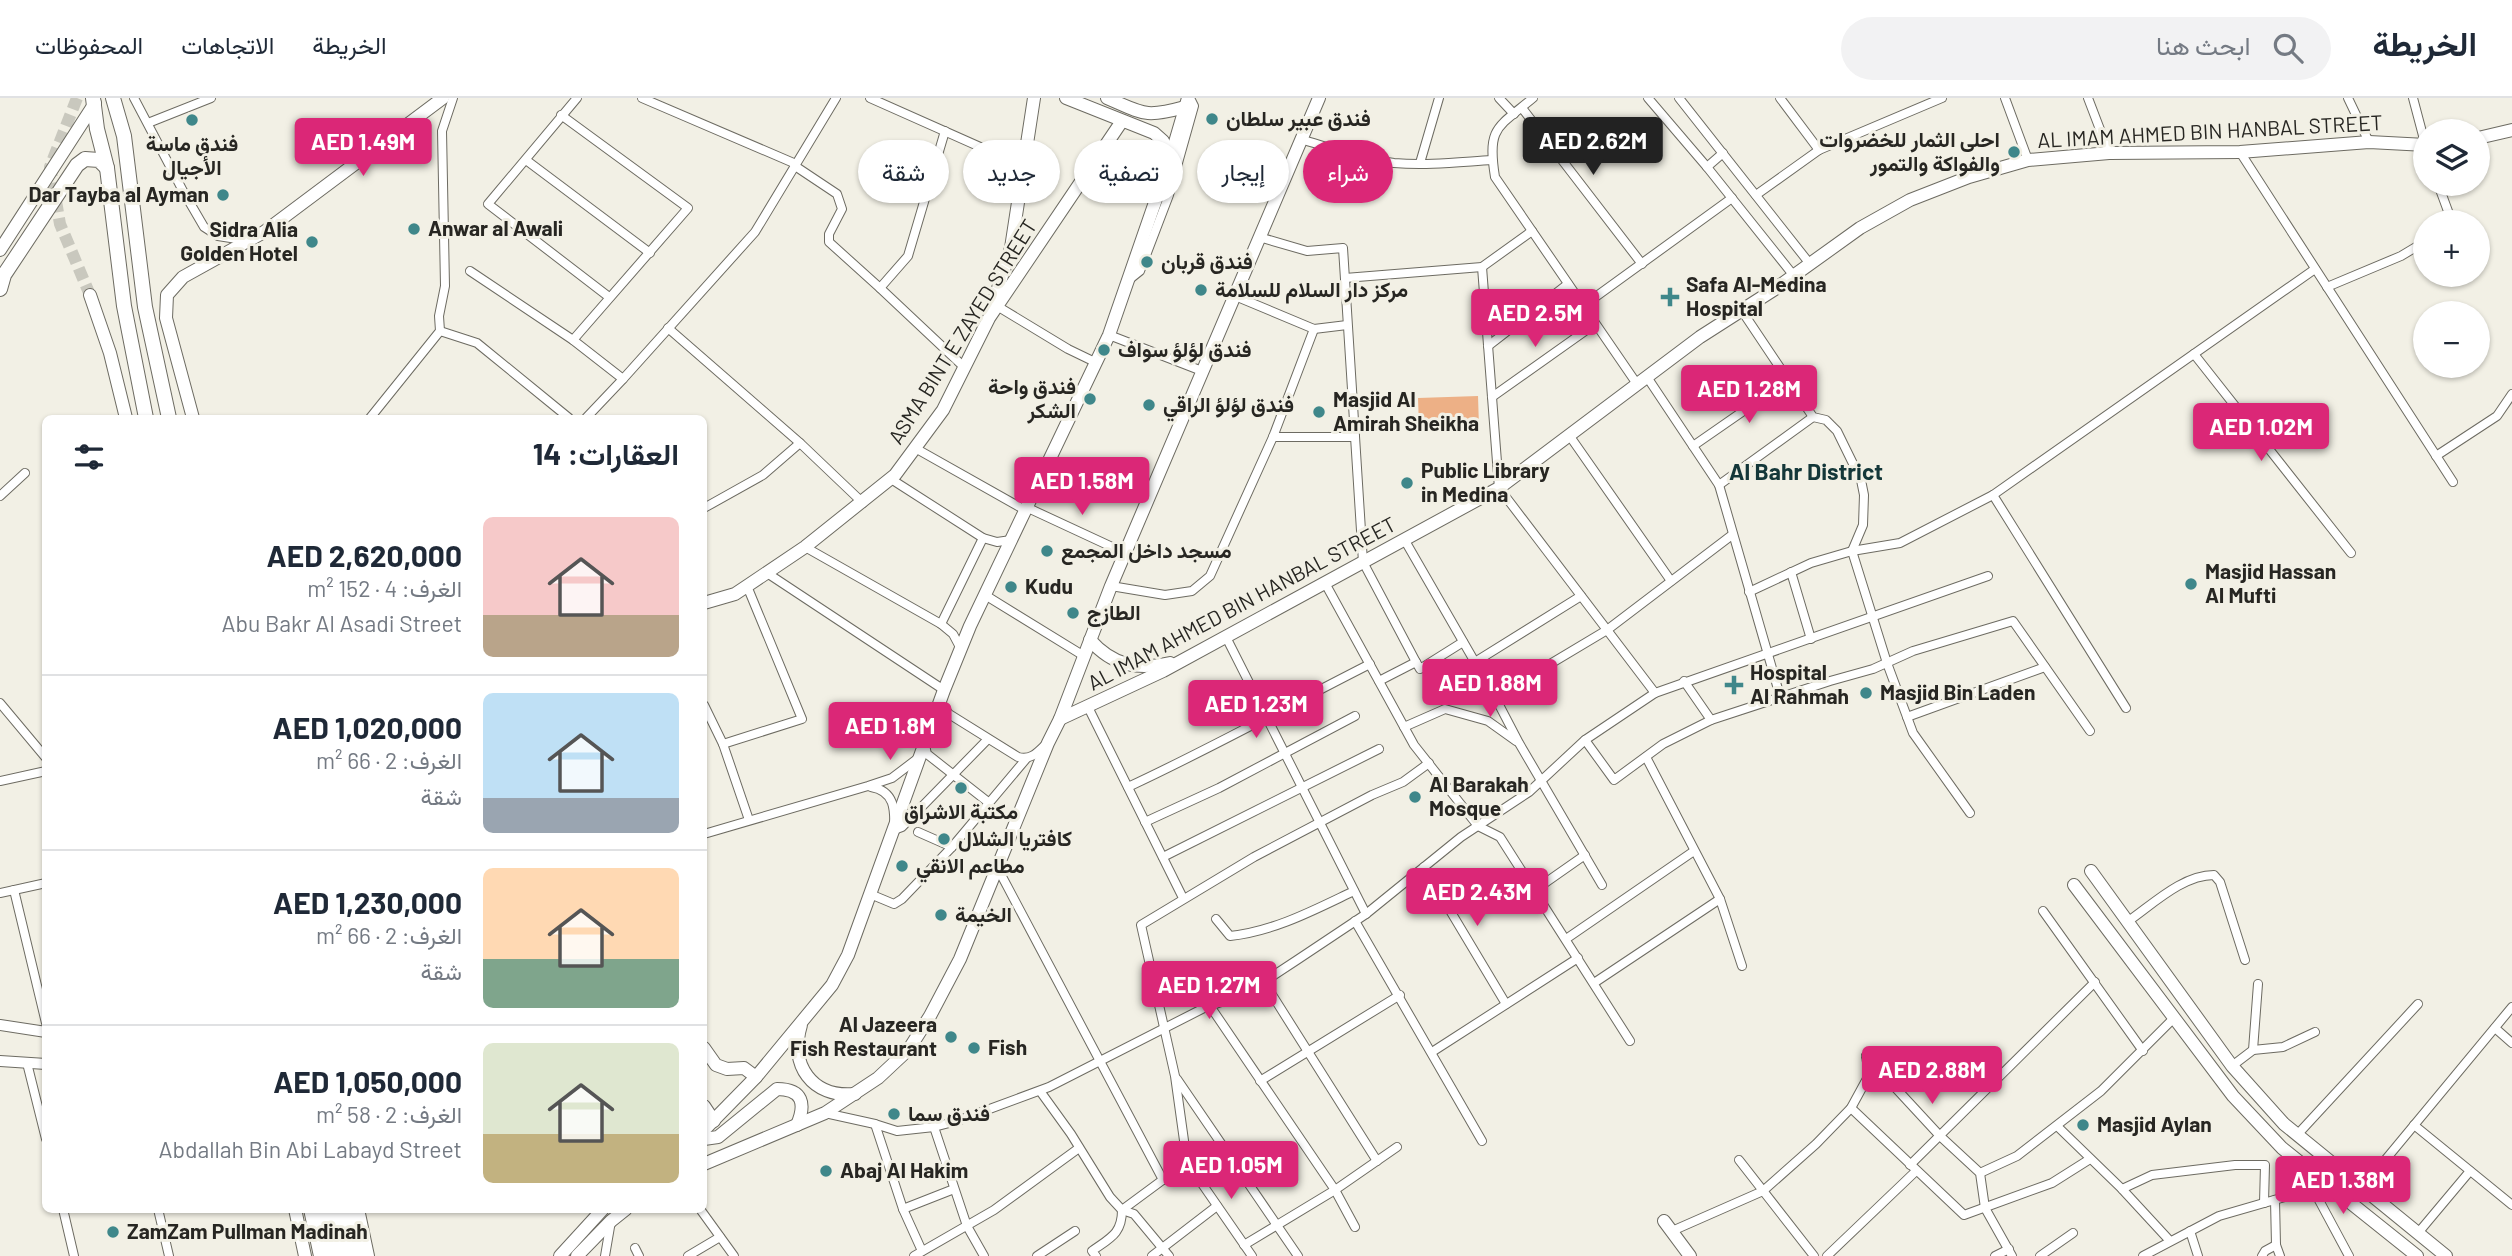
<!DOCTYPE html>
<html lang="ar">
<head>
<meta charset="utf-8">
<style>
	:root { --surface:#fff; --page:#f2f2f3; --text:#1f2937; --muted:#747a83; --line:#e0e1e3; --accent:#db2777 }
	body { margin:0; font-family:Barlow,Vazirmatn,sans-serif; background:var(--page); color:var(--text); direction:rtl; height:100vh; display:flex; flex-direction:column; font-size:26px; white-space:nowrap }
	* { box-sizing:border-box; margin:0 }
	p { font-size:23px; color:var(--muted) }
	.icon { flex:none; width:38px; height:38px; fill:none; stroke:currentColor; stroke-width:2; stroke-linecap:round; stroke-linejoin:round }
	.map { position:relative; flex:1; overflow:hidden; direction:ltr }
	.side { position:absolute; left:42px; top:317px; width:665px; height:798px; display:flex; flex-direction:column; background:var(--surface); border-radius:10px; box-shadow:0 2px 5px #0004; direction:rtl }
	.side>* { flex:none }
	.hud { position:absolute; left:728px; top:42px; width:665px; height:63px; direction:rtl; display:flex; gap:14px }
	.tools { position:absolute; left:2413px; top:21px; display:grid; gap:14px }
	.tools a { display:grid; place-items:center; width:77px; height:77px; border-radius:50%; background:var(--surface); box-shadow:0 2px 5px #0004; font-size:35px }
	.price { position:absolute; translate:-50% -60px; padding:0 16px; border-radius:7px; background:var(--accent); color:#fff; font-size:23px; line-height:46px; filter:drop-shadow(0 2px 4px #0008) }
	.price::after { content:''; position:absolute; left:50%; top:42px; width:21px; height:16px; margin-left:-10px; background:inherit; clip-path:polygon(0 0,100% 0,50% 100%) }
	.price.on { background:#222; color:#fff }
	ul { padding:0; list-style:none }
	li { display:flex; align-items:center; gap:21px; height:175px; padding:0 28px }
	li+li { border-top:2px solid var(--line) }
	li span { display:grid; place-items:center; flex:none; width:196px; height:140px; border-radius:10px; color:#555 }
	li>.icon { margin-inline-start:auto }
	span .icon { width:84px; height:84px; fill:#fffc; stroke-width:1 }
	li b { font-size:30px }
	h2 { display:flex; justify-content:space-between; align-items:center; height:84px; padding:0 28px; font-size:30px }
	.pill { padding:0 24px; border-radius:32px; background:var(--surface); box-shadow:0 2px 5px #0004; font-size:24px; line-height:63px }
	.pill.on { background:var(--accent); color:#fff }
	header { display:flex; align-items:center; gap:42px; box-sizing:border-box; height:98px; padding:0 35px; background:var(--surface); border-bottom:2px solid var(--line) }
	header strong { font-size:33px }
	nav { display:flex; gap:38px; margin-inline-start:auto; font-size:24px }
	.search { width:490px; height:63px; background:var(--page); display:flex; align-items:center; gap:18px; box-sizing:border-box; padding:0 24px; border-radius:38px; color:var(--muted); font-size:26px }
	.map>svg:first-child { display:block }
	.pitch { fill:#edb086 }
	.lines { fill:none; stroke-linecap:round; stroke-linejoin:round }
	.secondary-tunnel { stroke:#c9c8be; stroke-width:12; stroke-dasharray:12 6; stroke-linecap:butt }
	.minor-casing { stroke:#6d6b62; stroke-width:10 }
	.tertiary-casing { stroke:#6d6b62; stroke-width:12 }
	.secondary-casing { stroke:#6d6b62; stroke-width:14 }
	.trunk-casing { stroke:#6d6b62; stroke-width:16 }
	.minor { stroke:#fff; stroke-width:8 }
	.tertiary { stroke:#fff; stroke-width:10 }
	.secondary { stroke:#fff; stroke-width:12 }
	.trunk { stroke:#fff; stroke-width:14 }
	.poi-dot { fill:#3f878a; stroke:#f2f0e5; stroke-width:2.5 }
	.labels { text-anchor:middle; stroke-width:6; stroke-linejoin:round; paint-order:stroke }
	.poi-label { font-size:21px; font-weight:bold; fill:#272622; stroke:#f2f0e5; text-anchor:start }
	.street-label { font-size:21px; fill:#272622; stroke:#f2f0e5 }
	.neighbourhood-label { font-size:23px; font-weight:bold; fill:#143739; stroke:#f2f0e5 }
</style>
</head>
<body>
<header>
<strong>الخريطة</strong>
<div class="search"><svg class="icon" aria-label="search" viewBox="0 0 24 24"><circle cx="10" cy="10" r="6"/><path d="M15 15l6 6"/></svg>ابحث هنا</div>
<nav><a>الخريطة</a><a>الاتجاهات</a><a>المحفوظات</a></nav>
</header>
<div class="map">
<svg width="2512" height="1158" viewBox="0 0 2512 1158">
	<rect width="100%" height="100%" fill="#f2f0e5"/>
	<polygon class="pitch" points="1478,298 1479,329 1419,329 1418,300"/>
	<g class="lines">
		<polyline class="secondary-tunnel" points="77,0 50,69 60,126 90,197"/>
		<g class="minor-casing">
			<g id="minor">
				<polyline points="134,0 183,93 204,129 218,138 237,141 251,137"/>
				<polyline points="577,0 488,106 609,199"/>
				<polyline points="642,0 796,66"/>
				<polyline points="870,0 1023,68"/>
				<polyline points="1499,0 1514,16"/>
				<path d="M1533 0C1497 30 1487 29 1495 79L1637 286"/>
				<polyline points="1648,0 1707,69 1794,178"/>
				<polyline points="1679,0 1810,166"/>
				<polyline points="1780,0 1819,52"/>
				<polyline points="2005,0 2028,62"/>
				<polyline points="2088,0 2109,55"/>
				<polyline points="2348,0 2369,44"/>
				<polyline points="2413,0 2426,49"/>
				<polyline points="1522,10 1642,166"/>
				<polyline points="561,17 688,110 573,242"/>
				<polyline points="148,25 211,0"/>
				<polyline points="945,33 908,158 880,190 964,269"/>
				<path d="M1300 41C1331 50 1362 61 1394 65 1427 68 1460 64 1492 62"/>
				<polyline points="2240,54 2453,384"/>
				<polyline points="526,62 650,155"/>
				<polyline points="1420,65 1439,0"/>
				<polyline points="795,68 837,96 842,111 829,136 829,144 880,190"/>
				<polyline points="1707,69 1723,55"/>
				<polyline points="2438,86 2452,124"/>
				<polyline points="1756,97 1819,52 1942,0"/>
				<polyline points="1259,139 1307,153 1343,150 1363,464 1416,564"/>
				<polyline points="1482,169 1499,390 1655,595"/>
				<polyline points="470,173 573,242 623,281"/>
				<polyline points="1345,180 1482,169 1532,133"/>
				<polyline points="1130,181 1140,173 1169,97 1194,8 1190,0"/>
				<polyline points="2327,189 2401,158 2426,143"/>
				<polyline points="1235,198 1314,231 1347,227"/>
				<polyline points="997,208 1068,251 1097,265"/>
				<polyline points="1583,208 1732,100"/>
				<polyline points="1742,213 1813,319 1826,322 1837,333 1861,382 1864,397 1863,427 1852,453 1887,565 1913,635 1970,715"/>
				<polyline points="668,230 800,345 863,405"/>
				<polyline points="440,233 477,245 569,320"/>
				<polyline points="1109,237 1202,273"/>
				<polyline points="1488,248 1568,186"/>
				<polyline points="2194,256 2351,455"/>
				<polyline points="1647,279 1719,387 1780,598"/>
				<polyline points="1492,299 1595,226"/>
				<polyline points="370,320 440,233 439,218 445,188 442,33 453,0"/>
				<polyline points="586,320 623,281 755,134 836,0"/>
				<polyline points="1569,337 1671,483"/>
				<polyline points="1273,339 1355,339"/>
				<polyline points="1693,348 1788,282"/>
				<polyline points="915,350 1025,412"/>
				<polyline points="2436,358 2497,318 2512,296"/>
				<polyline points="891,381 983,440 997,444 1011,442"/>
				<polyline points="1719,387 1813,319"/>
				<polyline points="1993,397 2126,610"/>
				<polyline points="0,398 25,375"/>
				<polyline points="1026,409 1125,455"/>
				<polyline points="704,410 763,377 800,345"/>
				<polyline points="1404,441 1495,599 1519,645 1602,787"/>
				<polyline points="805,449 941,526 953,536 961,551"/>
				<polyline points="1791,474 1811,541"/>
				<polyline points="767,475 944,592"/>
				<polyline points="1325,485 1414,647 1478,728 1500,739 1630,943"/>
				<polyline points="1111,488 1165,497 1192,493 1210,478 1273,339 1314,231"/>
				<polyline points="1749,494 1811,465 1852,453 1900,445 1993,397 2315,171"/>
				<polyline points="985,497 1084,558"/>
				<polyline points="941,526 983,440"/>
				<polyline points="1226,539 1366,816"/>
				<polyline points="1475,564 1581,498"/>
				<polyline points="1379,583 1416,564 1420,571 1463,544"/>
				<polyline points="1684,583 1711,622"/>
				<polyline points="1495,599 1607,532 1732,437"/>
				<polyline points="0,605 46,660"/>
				<path d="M940 605 949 616 1018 659C1030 662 1036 656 1044 648"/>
				<polyline points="704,607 723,646 749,722"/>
				<polyline points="1088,609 1183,800"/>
				<polyline points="1907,619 2045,569"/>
				<polyline points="1404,629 1445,611 1488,623 1516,643"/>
				<polyline points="1585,642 1614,682 1663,646 1711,622 1830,583 1873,571 1913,553 2013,523 2090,633"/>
				<polyline points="723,646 802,621 747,488"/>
				<polyline points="925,647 927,656 988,704"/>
				<polyline points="1646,659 1720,801 1742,868"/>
				<polyline points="0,683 46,673"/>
				<path d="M871 689C895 693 895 712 894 732L902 729 988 641"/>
				<path d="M1128 689C1210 651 1289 607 1370 566"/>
				<polyline points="1145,724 1219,690 1355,618"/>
				<polyline points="918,734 952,749"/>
				<polyline points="704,736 868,688 892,680 917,661"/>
				<polyline points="1163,759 1379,651"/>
				<polyline points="997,769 1163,1082"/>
				<polyline points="1424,769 1506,906"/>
				<polyline points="14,792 46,925"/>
				<polyline points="1535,792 1585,757"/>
				<polyline points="0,795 46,785"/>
				<polyline points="870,796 894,806 902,801 952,749 1026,661"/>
				<polyline points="2043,813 2143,953"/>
				<path d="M1216 821 1230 838C1275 833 1314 812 1354 793"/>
				<polyline points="1355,823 1482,1043"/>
				<path d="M2127 824C2152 807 2182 777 2214 777L2220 784 2245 862"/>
				<polyline points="1566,841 1694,753"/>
				<polyline points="1264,884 1377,1063"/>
				<polyline points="1594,885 1720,801"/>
				<polyline points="1210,908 1335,1092 1355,1129"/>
				<polyline points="2495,930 2512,945"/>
				<polyline points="2253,952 2283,949 2315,934"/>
				<polyline points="1432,954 1578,860"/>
				<polyline points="1866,958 1940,1038 1980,1075 1985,1110 2012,1158"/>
				<polyline points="27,965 46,1041"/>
				<polyline points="2232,968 2253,952 2258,886"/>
				<polyline points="1177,981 1298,1158"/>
				<polyline points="1260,983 1400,897"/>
				<polyline points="1040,993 1071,1036 1110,1099 1122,1112 1134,1116 1169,1158"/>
				<polyline points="1851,1010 1964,1117 2052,1085 2090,1061"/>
				<polyline points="825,1015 875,1026 897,1033 934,1029 957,1023 1049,989 1204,910 1247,895 1297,862 1366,816 1461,739 1529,694 1585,642 1655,595 1988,478"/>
				<polyline points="875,1026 903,1111 922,1153"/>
				<polyline points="2414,1027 2512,1107"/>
				<polyline points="2057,1028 2122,1091 2170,1143"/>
				<polyline points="934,1029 967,1128 984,1158"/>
				<polyline points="2297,1037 2418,906"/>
				<polyline points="1739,1062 1814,1158"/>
				<polyline points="1187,1064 1252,1158"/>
				<polyline points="1910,1067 2095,884"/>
				<polyline points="1980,1075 2017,1058 2101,993 2174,920"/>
				<polyline points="2362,1090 2512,909"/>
				<polyline points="2122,1091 2152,1077 2235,1067 2265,1067 2264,1105"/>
				<polyline points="2313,1091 2349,1158"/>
				<polyline points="2275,1102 2276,1147 2280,1158"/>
				<polyline points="63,1111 74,1158"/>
				<polyline points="158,1111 169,1158"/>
				<polyline points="700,1111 734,1158"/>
				<polyline points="903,1111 954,1091"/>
				<polyline points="1672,1133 1763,1093 1816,1046 1851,1010 1869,977 1866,958"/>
				<polyline points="2190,1133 2198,1158"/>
				<polyline points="2418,1135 2470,1073"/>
				<polyline points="1244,1147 1335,1092 1397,1049"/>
				<polyline points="635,1150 639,1158"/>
				<polyline points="605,1158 611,1123"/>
				<polyline points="688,1158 720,1139"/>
				<polyline points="914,1158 994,1112 1079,1050"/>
				<polyline points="1037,1158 1075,1133"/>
				<path d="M1096 1158 1092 1153C1110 1140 1122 1136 1122 1112L1187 1064 1175 978 1141 827 1254 759 1372 697 1403 684 1429 665"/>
				<polyline points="1152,1158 1217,1108"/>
				<polyline points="1827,1158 1916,1073"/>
				<polyline points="1995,1158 2009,1151"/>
				<polyline points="2040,1158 2073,1135"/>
				<polyline points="2143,1158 2219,1118 2326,1087"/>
				<polyline points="2262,1158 2265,1153 2276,1147"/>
			</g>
		</g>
		<g class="tertiary-casing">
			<g id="tertiary">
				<polyline points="0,927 46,934"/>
				<polyline points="0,963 46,966"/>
			</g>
		</g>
		<g class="secondary-casing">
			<g id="secondary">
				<polyline points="1066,0 1154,35 1163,43 1171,58"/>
				<path d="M1107 0C1144 16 1145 20 1185 9"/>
				<polyline points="2478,40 2512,32"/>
				<polyline points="0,152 95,5"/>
				<polyline points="90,197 110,255 126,320"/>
				<polyline points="993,206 1011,150 1034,0"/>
				<polyline points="193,320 166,220 167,197 183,179 264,134 443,0"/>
				<polyline points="704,505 735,496 747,488 805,449 895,377 943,312 989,220 1122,23"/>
				<path d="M1090 542C1113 568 1137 572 1170 565"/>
				<polyline points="1060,621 1163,573 1499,390 1700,239 1775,191 1860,130 1910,102 1969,79 2028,62 2109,55 2240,54 2369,44 2426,47"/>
				<polyline points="2091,773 2232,968 2284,1026 2446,1158"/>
				<polyline points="2074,787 2233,998 2282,1050 2417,1158"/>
				<path d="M801 927C789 967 812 1000 855 996"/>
				<polyline points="704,950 716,967 727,971 744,970 756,979"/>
				<polyline points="704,1008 714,1023"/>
				<polyline points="704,1032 756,979 832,887 848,857 944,592 970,528 1109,237 1171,58 1188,0"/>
				<path d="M704 1041 718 1039 777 991C803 991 806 1006 797 1027"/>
				<polyline points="704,1066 825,1015 878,980 909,951 930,918 960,861 1048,645 1060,621 1111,488 1319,0"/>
				<polyline points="295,1111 305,1158"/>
				<polyline points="358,1111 368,1158"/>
				<polyline points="1664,1123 1690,1158"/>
				<polyline points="560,1158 603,1111"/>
				<polyline points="577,1158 611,1123 626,1111"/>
			</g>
		</g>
		<g class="trunk-casing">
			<g id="trunk">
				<polyline points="93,0 97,31 107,70 124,208 146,320"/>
				<polyline points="113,0 124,38 145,209 169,320"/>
				<polyline points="0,191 4,177 77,67 85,61 99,62 107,70"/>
				<polyline points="311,1111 321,1158"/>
				<polyline points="323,1111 332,1158"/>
				<polyline points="334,1111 344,1158"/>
				<polyline points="346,1111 356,1158"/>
			</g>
		</g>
		<use href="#minor" class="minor"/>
		<use href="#tertiary" class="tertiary"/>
		<use href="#secondary" class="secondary"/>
		<use href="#trunk" class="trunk"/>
	</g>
	<g class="poi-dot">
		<circle cx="1212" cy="21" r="7"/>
		<circle cx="192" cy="22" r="7"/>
		<circle cx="2014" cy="54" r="7"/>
		<circle cx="223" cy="97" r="7"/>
		<circle cx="414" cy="131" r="7"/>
		<circle cx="312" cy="144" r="7"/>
		<circle cx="1147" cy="164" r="7"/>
		<circle cx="1201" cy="192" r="7"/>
		<path d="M1666.5 188.5h7v7h7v7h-7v7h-7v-7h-7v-7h7z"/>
		<circle cx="1104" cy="252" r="7"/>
		<circle cx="1090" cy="301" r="7"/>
		<circle cx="1149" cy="307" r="7"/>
		<circle cx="1319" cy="314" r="7"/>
		<circle cx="1407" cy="385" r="7"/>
		<circle cx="1047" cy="453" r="7"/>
		<circle cx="2191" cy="486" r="7"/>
		<circle cx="1011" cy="489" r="7"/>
		<circle cx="1073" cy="515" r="7"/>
		<path d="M1730.5 576.5h7v7h7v7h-7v7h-7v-7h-7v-7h7z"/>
		<circle cx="1866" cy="595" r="7"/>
		<circle cx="961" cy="690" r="7"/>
		<circle cx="1415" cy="699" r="7"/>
		<circle cx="944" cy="741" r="7"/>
		<circle cx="902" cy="768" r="7"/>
		<circle cx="941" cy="817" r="7"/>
		<circle cx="951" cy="939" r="7"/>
		<circle cx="974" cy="950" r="7"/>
		<circle cx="894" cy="1016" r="7"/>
		<circle cx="2083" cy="1027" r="7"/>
		<circle cx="826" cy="1073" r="7"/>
		<circle cx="113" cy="1134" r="7"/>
	</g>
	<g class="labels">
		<g class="poi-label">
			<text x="1226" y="28">فندق عبير سلطان</text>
			<text x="2000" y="49" text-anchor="end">احلى الثمار للخضروات<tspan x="2000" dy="24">والفواكة والتمور</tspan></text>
			<text x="192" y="53" text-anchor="middle">فندق ماسة<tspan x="192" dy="24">الأجيال</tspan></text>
			<text x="209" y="104" text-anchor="end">Dar Tayba al Ayman</text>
			<text x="428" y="138">Anwar al Awali</text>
			<text x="298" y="139" text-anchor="end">Sidra Alia<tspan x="298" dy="24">Golden Hotel</tspan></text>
			<text x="1161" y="171">فندق قربان</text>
			<text x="1686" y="194">Safa Al-Medina<tspan x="1686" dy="24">Hospital</tspan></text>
			<text x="1215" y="199">مركز دار السلام للسلامة</text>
			<text x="1118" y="259">فندق لؤلؤ سواف</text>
			<text x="1076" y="296" text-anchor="end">فندق واحة<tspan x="1076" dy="24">الشكر</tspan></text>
			<text x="1333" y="309">Masjid Al<tspan x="1333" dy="24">Amirah Sheikha</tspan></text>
			<text x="1163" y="314">فندق لؤلؤ الراقي</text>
			<text x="1421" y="380">Public Library<tspan x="1421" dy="24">in Medina</tspan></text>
			<text x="1061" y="460">مسجد داخل المجمع</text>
			<text x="2205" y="481">Masjid Hassan<tspan x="2205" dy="24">Al Mufti</tspan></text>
			<text x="1025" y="496">Kudu</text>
			<text x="1087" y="522">الطازج</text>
			<text x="1750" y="582">Hospital<tspan x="1750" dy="24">Al Rahmah</tspan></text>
			<text x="1880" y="602">Masjid Bin Laden</text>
			<text x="1429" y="694">Al Barakah<tspan x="1429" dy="24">Mosque</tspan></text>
			<text x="961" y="721" text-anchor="middle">مكتبة الاشراق</text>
			<text x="958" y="748">كافتريا الشلال</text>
			<text x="916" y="775">مطاعم الانقي</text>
			<text x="955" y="824">الخيمة</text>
			<text x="937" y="934" text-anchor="end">Al Jazeera<tspan x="937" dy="24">Fish Restaurant</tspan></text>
			<text x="988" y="957">Fish</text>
			<text x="908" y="1023">فندق سما</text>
			<text x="2097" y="1034">Masjid Aylan</text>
			<text x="840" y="1080">Abaj Al Hakim</text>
			<text x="127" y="1141">ZamZam Pullman Madinah</text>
		</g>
		<g class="street-label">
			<text transform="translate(2210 34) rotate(-3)" y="7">AL IMAM AHMED BIN HANBAL STREET</text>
			<text transform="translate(963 234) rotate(-58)" y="7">ASMA BINT E ZAYED STREET</text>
			<text transform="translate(1242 506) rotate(-28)" y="7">AL IMAM AHMED BIN HANBAL STREET</text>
		</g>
		<g class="neighbourhood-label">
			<text x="1806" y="382">Al Bahr District</text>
		</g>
	</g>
</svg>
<div class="tools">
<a><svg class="icon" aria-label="layers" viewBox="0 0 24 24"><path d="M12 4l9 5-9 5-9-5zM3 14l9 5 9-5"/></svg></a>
<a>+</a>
<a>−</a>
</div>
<b class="price on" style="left:1593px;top:79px">AED 2.62M</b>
<b class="price" style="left:363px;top:80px">AED 1.49M</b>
<b class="price" style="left:1535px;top:251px">AED 2.5M</b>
<b class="price" style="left:1749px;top:327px">AED 1.28M</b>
<b class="price" style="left:2261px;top:365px">AED 1.02M</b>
<b class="price" style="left:1082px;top:419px">AED 1.58M</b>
<b class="price" style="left:1490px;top:621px">AED 1.88M</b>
<b class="price" style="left:1256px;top:642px">AED 1.23M</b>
<b class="price" style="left:890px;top:664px">AED 1.8M</b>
<b class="price" style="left:1477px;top:830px">AED 2.43M</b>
<b class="price" style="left:1209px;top:923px">AED 1.27M</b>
<b class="price" style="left:1932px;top:1008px">AED 2.88M</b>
<b class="price" style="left:1231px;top:1103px">AED 1.05M</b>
<b class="price" style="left:2343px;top:1118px">AED 1.38M</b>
<div class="hud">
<a class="pill on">شراء</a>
<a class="pill">إيجار</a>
<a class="pill">تصفية</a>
<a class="pill">جديد</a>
<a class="pill">شقة</a>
</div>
<section class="side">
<h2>العقارات: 14<svg class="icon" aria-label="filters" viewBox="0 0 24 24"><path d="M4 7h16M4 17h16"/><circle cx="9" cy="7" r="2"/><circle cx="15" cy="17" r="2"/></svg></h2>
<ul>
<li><span style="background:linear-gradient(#f6c9c9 70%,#b9a48a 0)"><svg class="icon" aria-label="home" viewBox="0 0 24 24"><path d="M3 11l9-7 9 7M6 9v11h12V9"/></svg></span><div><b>AED 2,620,000</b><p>الغرف: 4 · 152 m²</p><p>Abu Bakr Al Asadi Street</p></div></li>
<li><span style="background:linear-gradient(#bfe0f5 75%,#9aa5b1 0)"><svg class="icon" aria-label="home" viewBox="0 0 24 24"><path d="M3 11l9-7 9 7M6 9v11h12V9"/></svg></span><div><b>AED 1,020,000</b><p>الغرف: 2 · 66 m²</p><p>شقة</p></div></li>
<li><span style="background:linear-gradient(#ffd9b3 65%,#7fa58c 0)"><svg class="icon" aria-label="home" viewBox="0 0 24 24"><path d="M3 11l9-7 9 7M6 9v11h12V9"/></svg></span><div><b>AED 1,230,000</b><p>الغرف: 2 · 66 m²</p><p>شقة</p></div></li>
<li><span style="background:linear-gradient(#dfe7d0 65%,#c2b280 0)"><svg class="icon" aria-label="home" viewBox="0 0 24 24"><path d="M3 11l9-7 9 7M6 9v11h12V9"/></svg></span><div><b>AED 1,050,000</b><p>الغرف: 2 · 58 m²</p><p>Abdallah Bin Abi Labayd Street</p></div></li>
</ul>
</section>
</div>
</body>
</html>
